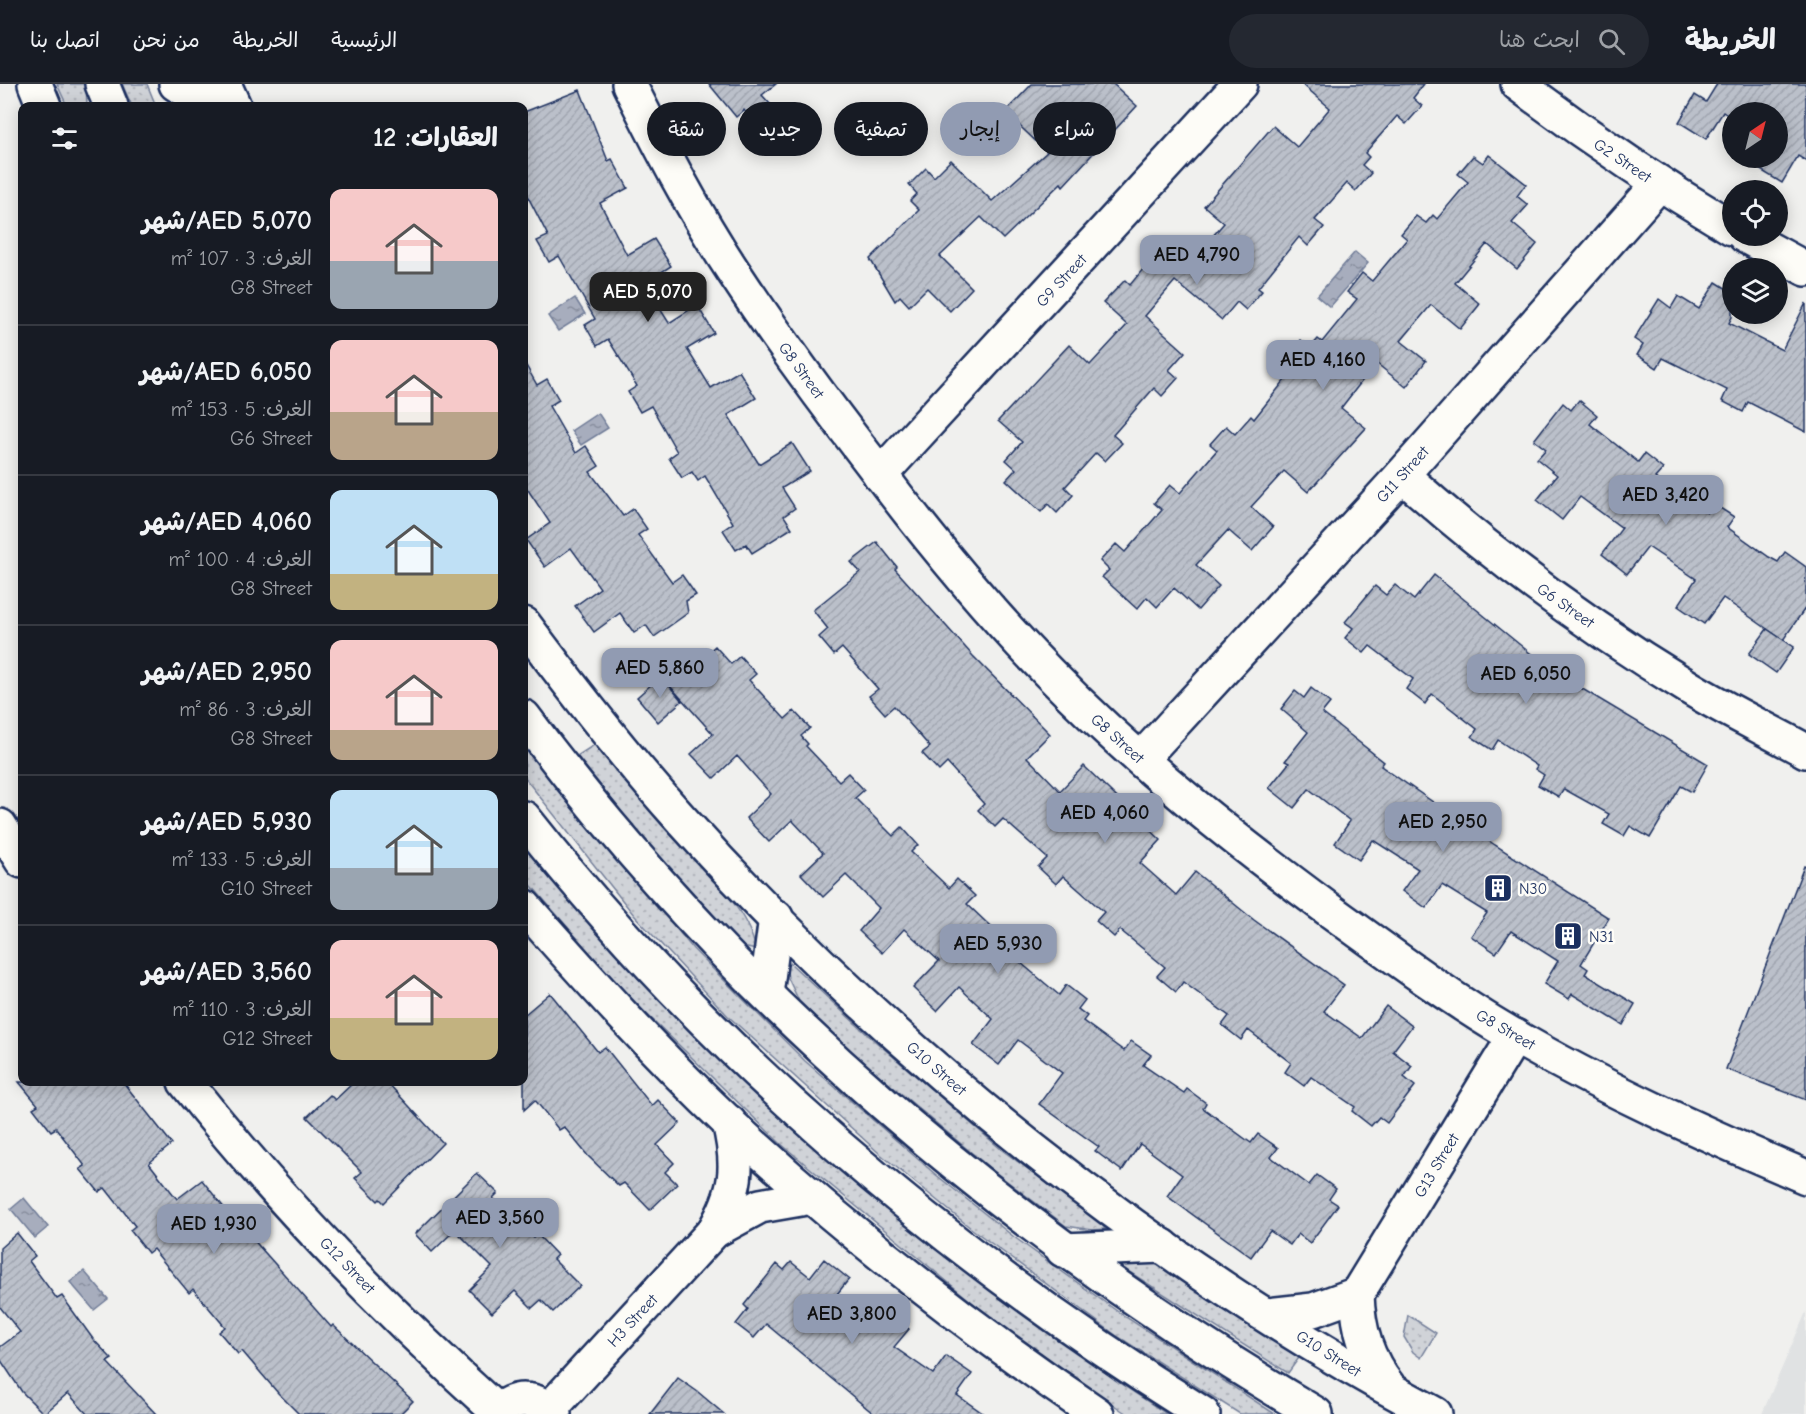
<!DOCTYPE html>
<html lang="ar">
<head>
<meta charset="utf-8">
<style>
	:root { --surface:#171b24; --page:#242831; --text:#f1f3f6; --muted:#9ea1a6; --line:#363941; --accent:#919bb2 }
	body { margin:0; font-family:"Comic Neue","Playpen Sans Arabic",sans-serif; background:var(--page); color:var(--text); direction:rtl; height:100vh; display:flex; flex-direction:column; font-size:22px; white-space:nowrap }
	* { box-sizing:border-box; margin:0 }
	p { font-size:20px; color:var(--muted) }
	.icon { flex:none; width:33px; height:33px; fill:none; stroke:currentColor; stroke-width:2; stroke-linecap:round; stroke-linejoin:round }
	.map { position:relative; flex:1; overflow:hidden; direction:ltr }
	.details { position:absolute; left:18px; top:18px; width:510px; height:984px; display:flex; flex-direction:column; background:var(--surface); border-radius:12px; box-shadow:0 3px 15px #0003; direction:rtl }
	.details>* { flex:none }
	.banner { position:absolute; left:546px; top:18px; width:570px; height:54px; direction:rtl; display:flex; gap:12px }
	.needle { width:39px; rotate:35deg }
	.buttons { position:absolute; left:1722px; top:18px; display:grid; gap:12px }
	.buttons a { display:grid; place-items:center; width:66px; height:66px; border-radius:50%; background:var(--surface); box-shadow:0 3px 15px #0003; font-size:30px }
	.price { position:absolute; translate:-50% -51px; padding:0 14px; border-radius:12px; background:var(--accent); color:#111; font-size:20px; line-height:39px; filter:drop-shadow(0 2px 3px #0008) }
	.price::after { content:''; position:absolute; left:50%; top:36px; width:18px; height:14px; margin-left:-9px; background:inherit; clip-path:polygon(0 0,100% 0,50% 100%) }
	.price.active { background:#222; color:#fff }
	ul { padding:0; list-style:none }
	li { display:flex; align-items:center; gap:18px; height:150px; padding:0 30px }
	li+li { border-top:2px solid var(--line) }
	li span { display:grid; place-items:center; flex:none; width:168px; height:120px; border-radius:12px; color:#555 }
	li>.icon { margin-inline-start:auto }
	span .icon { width:72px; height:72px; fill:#fffc; stroke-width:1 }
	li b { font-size:26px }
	h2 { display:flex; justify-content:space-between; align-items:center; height:72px; padding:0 30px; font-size:26px }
	.tag { padding:0 21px; border-radius:27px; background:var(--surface); box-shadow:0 3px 15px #0003; font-size:21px; line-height:54px }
	.tag.active { background:var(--accent); color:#111 }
	header { display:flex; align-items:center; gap:36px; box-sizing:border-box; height:84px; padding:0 30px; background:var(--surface); border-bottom:2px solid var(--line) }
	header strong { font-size:28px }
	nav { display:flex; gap:33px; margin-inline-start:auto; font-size:21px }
	.search { width:420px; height:54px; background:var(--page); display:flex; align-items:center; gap:15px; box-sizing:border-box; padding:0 21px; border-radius:33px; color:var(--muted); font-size:22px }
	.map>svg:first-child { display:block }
	.built { fill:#e0e2e3 }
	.garden { fill:url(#garden-dots); stroke:#76819b; stroke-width:1.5 }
	.water { fill:url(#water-ripples); stroke:#6f7b97; stroke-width:1.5 }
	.building { fill:url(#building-hatch); stroke:#1b2f5e; stroke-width:1.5 }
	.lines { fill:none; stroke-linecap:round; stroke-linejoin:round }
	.street-casing { stroke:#1b2f5e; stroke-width:38 }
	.secondary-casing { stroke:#1b2f5e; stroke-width:38 }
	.street { stroke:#fdfcf7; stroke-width:33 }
	.secondary { stroke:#fdfcf7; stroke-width:33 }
	.labels { text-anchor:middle; stroke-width:5; stroke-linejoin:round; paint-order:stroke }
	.street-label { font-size:16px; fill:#1b2f5e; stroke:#fdfcf7 }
	.poi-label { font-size:16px; fill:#1b2f5e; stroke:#fdfcf7; text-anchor:start }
</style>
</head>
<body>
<header>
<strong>الخريطة</strong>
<div class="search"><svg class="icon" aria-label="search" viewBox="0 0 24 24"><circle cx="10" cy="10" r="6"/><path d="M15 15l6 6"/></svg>ابحث هنا</div>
<nav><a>الرئيسية</a><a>الخريطة</a><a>من نحن</a><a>اتصل بنا</a></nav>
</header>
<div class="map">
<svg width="1806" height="1330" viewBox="0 0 1806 1330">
	<defs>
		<pattern id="garden-dots" width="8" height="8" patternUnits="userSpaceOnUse" patternTransform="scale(1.5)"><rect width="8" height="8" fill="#d0d3d8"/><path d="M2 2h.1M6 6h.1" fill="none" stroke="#b2b5bc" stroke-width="1.8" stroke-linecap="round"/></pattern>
		<pattern id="water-ripples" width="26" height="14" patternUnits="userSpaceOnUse" patternTransform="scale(1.5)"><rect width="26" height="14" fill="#a7adbd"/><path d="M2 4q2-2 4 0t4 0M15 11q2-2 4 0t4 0" fill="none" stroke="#878d9d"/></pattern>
		<pattern id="building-hatch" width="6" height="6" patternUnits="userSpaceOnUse" patternTransform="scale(1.5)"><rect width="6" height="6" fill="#bbc0ca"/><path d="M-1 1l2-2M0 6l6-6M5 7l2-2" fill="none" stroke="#a0a5b0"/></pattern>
	</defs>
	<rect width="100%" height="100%" fill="#f0f0ee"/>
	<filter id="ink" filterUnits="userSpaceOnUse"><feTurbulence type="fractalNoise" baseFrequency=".0167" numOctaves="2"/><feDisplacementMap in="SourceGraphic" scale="12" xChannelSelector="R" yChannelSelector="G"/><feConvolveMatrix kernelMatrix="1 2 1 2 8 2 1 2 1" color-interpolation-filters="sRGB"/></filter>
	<g filter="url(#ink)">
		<polygon class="built" points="1806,1228 1806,1330 1762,1330"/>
		<g class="garden">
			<polygon points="57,0 86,0 87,22 67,22"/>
			<polygon points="122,0 147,0 156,22 132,22"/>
			<polygon points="524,651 565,707 693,865 805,977 935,1090 1014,1153 1121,1230 1275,1330 1240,1330 1117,1252 972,1145 879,1069 728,932 634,831 524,693"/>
			<path d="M597 659C618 685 638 713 660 739 693 777 745 815 756 866L743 863 641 752 577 672Z"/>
			<polygon points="524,753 638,894 783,1035 972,1189 1115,1296 1167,1330 1127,1330 1121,1326 990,1233 781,1060 624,908 524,793"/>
			<polygon points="790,879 868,951 1002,1066 1100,1138 1105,1145 1093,1146 1066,1142 991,1085 849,966 799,917 788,894 786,883"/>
			<polygon points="1120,1175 1155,1178 1301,1271 1288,1289 1120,1182"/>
			<polygon points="1408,1231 1436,1249 1421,1274 1413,1268 1404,1253"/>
		</g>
		<g class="water">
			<polygon points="1355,168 1368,179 1330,223 1317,212"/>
			<polygon points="575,214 585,230 558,247 548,232"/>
			<polygon points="598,329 608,344 581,361 571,347"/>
			<polygon points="24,1114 48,1143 35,1154 11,1125"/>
			<polygon points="84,1187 108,1215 94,1226 70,1198"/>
		</g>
		<g class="building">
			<polygon points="709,0 776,0 762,11 770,20 751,35 744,26 736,33"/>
			<polygon points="1032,0 1113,0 1137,22 1063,102 1061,99 1003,155 981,133 940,172 972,204 950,227 927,204 909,222 900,212 895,217 870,175 919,126 910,117 917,110 909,101 926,84 934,93 951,76 992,117 1047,68 1005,28"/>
			<polygon points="1302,0 1424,0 1413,14 1422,22 1406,40 1397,32 1365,69 1369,73 1362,81 1371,89 1356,107 1347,99 1315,136 1324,143 1308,162 1299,153 1258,204 1262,207 1246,226 1237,218 1222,236 1175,197 1145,232 1185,268 1169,286 1178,294 1162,312 1154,304 1113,351 1122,359 1105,377 1096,369 1065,403 1073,411 1057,429 1048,420 1041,428 1006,396 1016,385 1006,376 1022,358 998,337 1069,261 1090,281 1127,241 1103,219 1125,196 1130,201 1163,161 1187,182 1224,139 1204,122 1273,42 1297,63 1330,24"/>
			<polygon points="1717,0 1806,0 1806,77 1798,72 1782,99 1754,82 1759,74 1778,74 1778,28 1732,28 1732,34 1723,28 1706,55 1679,38 1695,11 1706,18"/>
			<polygon points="580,6 608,77 612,75 628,104 600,119 627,171 654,155 671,182 644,199 669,239 697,221 714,249 687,265 711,304 739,287 756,314 728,331 759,380 792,359 810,387 782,404 795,424 784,432 792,444 752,469 746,460 736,466 723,446 733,439 705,392 698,397 692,388 682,394 669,374 677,368 651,322 640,328 628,308 637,302 608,255 597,262 585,241 595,235 559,172 549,178 537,157 548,152 524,105 524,28"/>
			<polygon points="1489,71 1526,100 1517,112 1528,121 1512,139 1537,160 1517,185 1487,160 1455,199 1480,220 1460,245 1431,221 1401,257 1426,277 1406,303 1376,279 1341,324 1366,344 1308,408 1284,387 1251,423 1273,443 1252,467 1228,446 1196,481 1219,502 1198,526 1174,504 1157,523 1147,513 1137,525 1102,493 1109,486 1100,477 1116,460 1125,468 1162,426 1154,419 1170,401 1180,409 1217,366 1210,360 1226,342 1235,350 1251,332 1254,335 1296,282 1287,274 1301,256 1311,263 1318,255 1322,258 1357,215 1347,208 1362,189 1372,197 1407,155 1401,150 1416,132 1426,139 1433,131 1437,135 1468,98 1458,90 1473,72 1483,79"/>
			<polygon points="1716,198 1732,208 1732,233 1729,239 1782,266 1806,219 1806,348 1748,318 1743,328 1722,317 1727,306 1663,274 1657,284 1637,271 1643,261 1634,255 1659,215 1671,224 1678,212 1699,225"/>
			<polygon points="524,278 537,301 547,295 559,316 549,322 576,369 586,362 599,382 590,388 623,432 633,425 647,445 638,451 672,498 682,491 696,511 686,517 688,529 654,553 646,541 634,549 620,529 594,548 575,522 600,504 571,464 545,483 526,456 550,439 524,400"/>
			<polygon points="1579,316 1597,331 1590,340 1638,378 1644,370 1663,385 1655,394 1697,426 1698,423 1707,429 1714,420 1734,433 1727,443 1769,473 1778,478 1785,468 1806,483 1806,523 1783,556 1723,514 1704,540 1678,522 1696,495 1648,463 1627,490 1602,470 1622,444 1580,413 1562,436 1537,416 1557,391 1537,375 1546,365 1534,356 1563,319 1571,326"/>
			<polygon points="877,458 897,483 895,485 973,572 1050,650 1027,673 1060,707 1084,682 1161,756 1140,779 1176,811 1195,788 1254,836 1344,901 1324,927 1362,954 1386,922 1412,942 1393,967 1412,982 1404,993 1415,1002 1387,1039 1379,1033 1371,1042 1352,1027 1355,1023 1311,993 1304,1002 1285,988 1291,979 1248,946 1241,956 1222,941 1229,932 1183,898 1176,908 1157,892 1165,883 1120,846 1114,853 1096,837 1104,828 1063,792 1056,800 1038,783 1047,774 1003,735 995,743 978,726 984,720 947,679 939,687 922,669 930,663 894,622 885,630 869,612 878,605 842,564 834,571 819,553 828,545 813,526 860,488 851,478"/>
			<polygon points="1434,491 1551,586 1554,582 1581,600 1579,603 1708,680 1692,708 1681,702 1650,754 1630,742 1624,752 1603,740 1609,730 1564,705 1559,713 1538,701 1544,691 1535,685 1537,682 1498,656 1492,666 1472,653 1477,645 1432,610 1425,620 1406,605 1413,595 1370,562 1364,569 1345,554 1353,544 1345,538 1375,502 1386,511 1395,501 1414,516"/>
			<polygon points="1767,545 1794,563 1776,589 1749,570"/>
			<polygon points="715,562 731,580 740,572 756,590 749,596 785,635 794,627 810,644 801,652 808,660 806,662 839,697 848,689 864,706 855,714 893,752 902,743 918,761 911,768 949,804 957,795 975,812 967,820 1007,858 1012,854 1029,870 1021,879 1059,911 1066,901 1085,916 1078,925 1087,932 1083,937 1124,967 1131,957 1151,971 1143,981 1184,1009 1187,1005 1206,1019 1203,1024 1251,1059 1258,1050 1278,1064 1271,1073 1309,1101 1317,1091 1336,1105 1329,1115 1338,1121 1310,1159 1298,1150 1290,1161 1270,1147 1251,1173 1167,1112 1182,1091 1140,1060 1122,1087 1095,1067 1099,1063 1039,1020 1062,989 1018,956 999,981 973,961 993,935 959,903 937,927 913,904 939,877 904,845 882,869 859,847 879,824 846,791 823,813 801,790 823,769 792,736 769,758 746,734 771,710 737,672 714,694 691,670 713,650 670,602"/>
			<polygon points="661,592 682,617 658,638 637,613"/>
			<polygon points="1311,604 1330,619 1322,629 1384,678 1381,682 1495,761 1609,834 1581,880 1588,885 1585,890 1635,920 1623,941 1572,910 1569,915 1544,900 1558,877 1511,847 1496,869 1471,852 1487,829 1442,801 1426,824 1402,807 1418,785 1373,756 1359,776 1335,759 1350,737 1309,705 1294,724 1269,704 1289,679 1285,677 1308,648 1281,625 1295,607 1304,614"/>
			<polygon points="1804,782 1806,783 1806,1016 1726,985"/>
			<polygon points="550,909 598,968 605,963 652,1022 658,1016 680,1039 657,1061 674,1079 665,1088 677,1100 650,1126 624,1099 619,1102 588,1072 564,1043 559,1046 535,1016 524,1026 524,931"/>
			<polygon points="19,998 123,998 172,1060 149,1079 177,1115 202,1096 229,1130 234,1126 255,1150 251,1153 331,1243 333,1241 413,1317 400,1330 299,1330 278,1309 242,1267 238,1270 219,1248 225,1243 193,1205 189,1209 153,1165 148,1169 130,1146 135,1142 105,1104 99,1108 80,1085 85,1082 56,1044 51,1047 33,1024 38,1021"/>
			<polygon points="354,998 387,998 443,1059 384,1119 380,1115 378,1117 355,1094 362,1088 307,1033 330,1011 335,1016"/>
			<polygon points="477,1089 498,1109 493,1114 533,1153 537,1150 557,1171 553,1175 580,1202 553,1228 541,1216 532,1224 515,1207 492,1229 469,1206 492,1183 455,1146 432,1168 415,1150"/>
			<polygon points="17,1149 35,1172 29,1177 57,1215 62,1212 93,1255 112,1275 107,1278 156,1330 87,1330 68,1309 44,1330 22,1308 0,1275 0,1263 20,1248 0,1223 0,1164"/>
			<polygon points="824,1175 849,1195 833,1215 869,1244 884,1225 909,1245 894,1263 933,1290 946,1272 972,1290 957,1311 984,1330 874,1330 766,1240 754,1254 736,1240 748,1225 744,1221 777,1180 784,1186 791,1178 810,1193"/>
			<polygon points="678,1294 698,1308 724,1330 650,1330"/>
		</g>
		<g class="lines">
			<g class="street-casing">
				<g id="street">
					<polyline points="35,0 44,22"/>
					<polyline points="224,0 234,22"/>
					<path d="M629 0C661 64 694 128 733 187 777 254 824 318 873 381 928 454 985 524 1049 589 1135 677 1233 755 1332 828 1390 870 1448 913 1509 949 1604 1005 1705 1050 1806 1093"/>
					<path d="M1518 0C1587 52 1658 100 1732 144"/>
					<polyline points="1745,152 1806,185"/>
					<polyline points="880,391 1240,0"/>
					<path d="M1402 391C1491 471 1588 542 1690 604 1728 627 1768 646 1806 667"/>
					<path d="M524 540C574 607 625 673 681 735 890 968 1158 1184 1435 1330"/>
					<polyline points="1141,675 1402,391 1659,100"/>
					<polyline points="0,742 22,777"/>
					<path d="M524 822C590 897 657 971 730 1040 845 1146 967 1242 1097 1330"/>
					<path d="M185 998C278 1116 386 1227 498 1328"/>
					<polyline points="714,1147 760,1122 812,1113"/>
					<polyline points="1268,1231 1313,1226 1357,1210"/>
					<path d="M1389 1303C1367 1275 1358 1246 1357 1210L1515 952"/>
					<path d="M549 1326 714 1147C737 1107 740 1083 729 1038"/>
					<path d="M496 1330C513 1311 536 1312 554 1330"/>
				</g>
			</g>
			<g class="secondary-casing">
				<g id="secondary">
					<polyline points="102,0 111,22"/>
					<polyline points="176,0 212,22"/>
					<path d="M524 633C735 917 1012 1151 1316 1330"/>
					<path d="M524 734C711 971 947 1171 1203 1330"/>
					<polyline points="766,910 776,833"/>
					<polyline points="1063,1166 1163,1162"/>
				</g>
			</g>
			<use href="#street" class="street"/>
			<use href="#secondary" class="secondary"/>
		</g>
	</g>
	<defs>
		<g id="building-square" transform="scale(1.5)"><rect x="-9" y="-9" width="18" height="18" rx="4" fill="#1b2f5e" stroke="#fdfcf7"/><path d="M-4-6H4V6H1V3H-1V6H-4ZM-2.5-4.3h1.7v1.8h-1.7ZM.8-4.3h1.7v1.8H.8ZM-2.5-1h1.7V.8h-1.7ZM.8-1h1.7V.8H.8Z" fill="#fff"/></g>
	</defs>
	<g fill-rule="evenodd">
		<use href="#building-square" x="1498" y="804"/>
		<use href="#building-square" x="1568" y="852"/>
	</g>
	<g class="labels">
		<g class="street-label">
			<text transform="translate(1623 76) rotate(34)" y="6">G2 Street</text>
			<text transform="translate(1061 196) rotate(-47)" y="6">G9 Street</text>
			<text transform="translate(802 286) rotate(54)" y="6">G8 Street</text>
			<text transform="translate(1402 390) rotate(-48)" y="6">G11 Street</text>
			<text transform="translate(1566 521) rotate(35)" y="6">G6 Street</text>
			<text transform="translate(1118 654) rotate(42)" y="6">G8 Street</text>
			<text transform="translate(1506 945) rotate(30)" y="6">G8 Street</text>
			<text transform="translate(937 984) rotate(41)" y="6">G10 Street</text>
			<text transform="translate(1436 1081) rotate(-59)" y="6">G13 Street</text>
			<text transform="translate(348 1181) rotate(46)" y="6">G12 Street</text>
			<text transform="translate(632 1236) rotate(-47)" y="6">H3 Street</text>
			<text transform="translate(1329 1269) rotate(32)" y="6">G10 Street</text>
		</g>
		<g class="poi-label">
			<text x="1519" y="810">N30</text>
			<text x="1589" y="858">N31</text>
		</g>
	</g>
</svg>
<div class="buttons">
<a><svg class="needle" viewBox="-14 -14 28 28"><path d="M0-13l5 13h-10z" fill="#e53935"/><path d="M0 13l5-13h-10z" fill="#9ea1a6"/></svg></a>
<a><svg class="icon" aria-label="locate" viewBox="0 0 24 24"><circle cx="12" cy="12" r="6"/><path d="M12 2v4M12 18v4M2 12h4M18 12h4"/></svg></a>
<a><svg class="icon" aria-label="layers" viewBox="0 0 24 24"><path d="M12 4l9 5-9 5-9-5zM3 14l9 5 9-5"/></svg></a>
</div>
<b class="price" style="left:1197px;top:202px">AED 4,790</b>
<b class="price active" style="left:648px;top:239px">AED 5,070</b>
<b class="price" style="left:1323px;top:307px">AED 4,160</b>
<b class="price" style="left:1666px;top:442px">AED 3,420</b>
<b class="price" style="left:660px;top:615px">AED 5,860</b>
<b class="price" style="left:1526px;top:621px">AED 6,050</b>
<b class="price" style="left:1105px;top:760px">AED 4,060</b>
<b class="price" style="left:1443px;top:769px">AED 2,950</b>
<b class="price" style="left:998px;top:891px">AED 5,930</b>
<b class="price" style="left:500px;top:1165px">AED 3,560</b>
<b class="price" style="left:214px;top:1171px">AED 1,930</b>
<b class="price" style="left:852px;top:1261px">AED 3,800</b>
<div class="banner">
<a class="tag">شراء</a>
<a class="tag active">إيجار</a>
<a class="tag">تصفية</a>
<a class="tag">جديد</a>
<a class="tag">شقة</a>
</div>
<section class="details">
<h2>العقارات: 12<svg class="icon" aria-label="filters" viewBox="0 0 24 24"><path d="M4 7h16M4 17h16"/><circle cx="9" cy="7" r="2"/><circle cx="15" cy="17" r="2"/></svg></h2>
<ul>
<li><span style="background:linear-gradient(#f6c9c9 60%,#9aa5b1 0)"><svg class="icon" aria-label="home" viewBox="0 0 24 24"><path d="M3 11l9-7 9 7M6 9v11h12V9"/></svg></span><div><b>AED 5,070/شهر</b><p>الغرف: 3 · 107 m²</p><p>G8 Street</p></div></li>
<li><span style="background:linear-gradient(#f6c9c9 60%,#b9a48a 0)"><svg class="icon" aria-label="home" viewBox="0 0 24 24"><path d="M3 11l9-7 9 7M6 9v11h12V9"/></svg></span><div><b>AED 6,050/شهر</b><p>الغرف: 5 · 153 m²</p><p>G6 Street</p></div></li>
<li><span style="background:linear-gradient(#bfe0f5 70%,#c2b280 0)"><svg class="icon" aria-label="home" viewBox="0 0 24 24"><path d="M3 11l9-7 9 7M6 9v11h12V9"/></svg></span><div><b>AED 4,060/شهر</b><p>الغرف: 4 · 100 m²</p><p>G8 Street</p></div></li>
<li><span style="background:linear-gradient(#f6c9c9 75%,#b9a48a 0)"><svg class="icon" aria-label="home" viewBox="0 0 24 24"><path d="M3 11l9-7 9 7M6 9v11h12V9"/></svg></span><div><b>AED 2,950/شهر</b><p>الغرف: 3 · 86 m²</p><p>G8 Street</p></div></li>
<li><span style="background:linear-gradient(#bfe0f5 65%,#9aa5b1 0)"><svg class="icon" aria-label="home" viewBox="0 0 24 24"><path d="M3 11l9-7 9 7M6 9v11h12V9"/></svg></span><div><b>AED 5,930/شهر</b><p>الغرف: 5 · 133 m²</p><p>G10 Street</p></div></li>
<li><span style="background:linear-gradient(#f6c9c9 65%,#c2b280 0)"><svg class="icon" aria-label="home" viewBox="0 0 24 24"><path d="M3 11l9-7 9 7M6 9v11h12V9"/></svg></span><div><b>AED 3,560/شهر</b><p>الغرف: 3 · 110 m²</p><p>G12 Street</p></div></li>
</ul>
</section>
</div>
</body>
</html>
